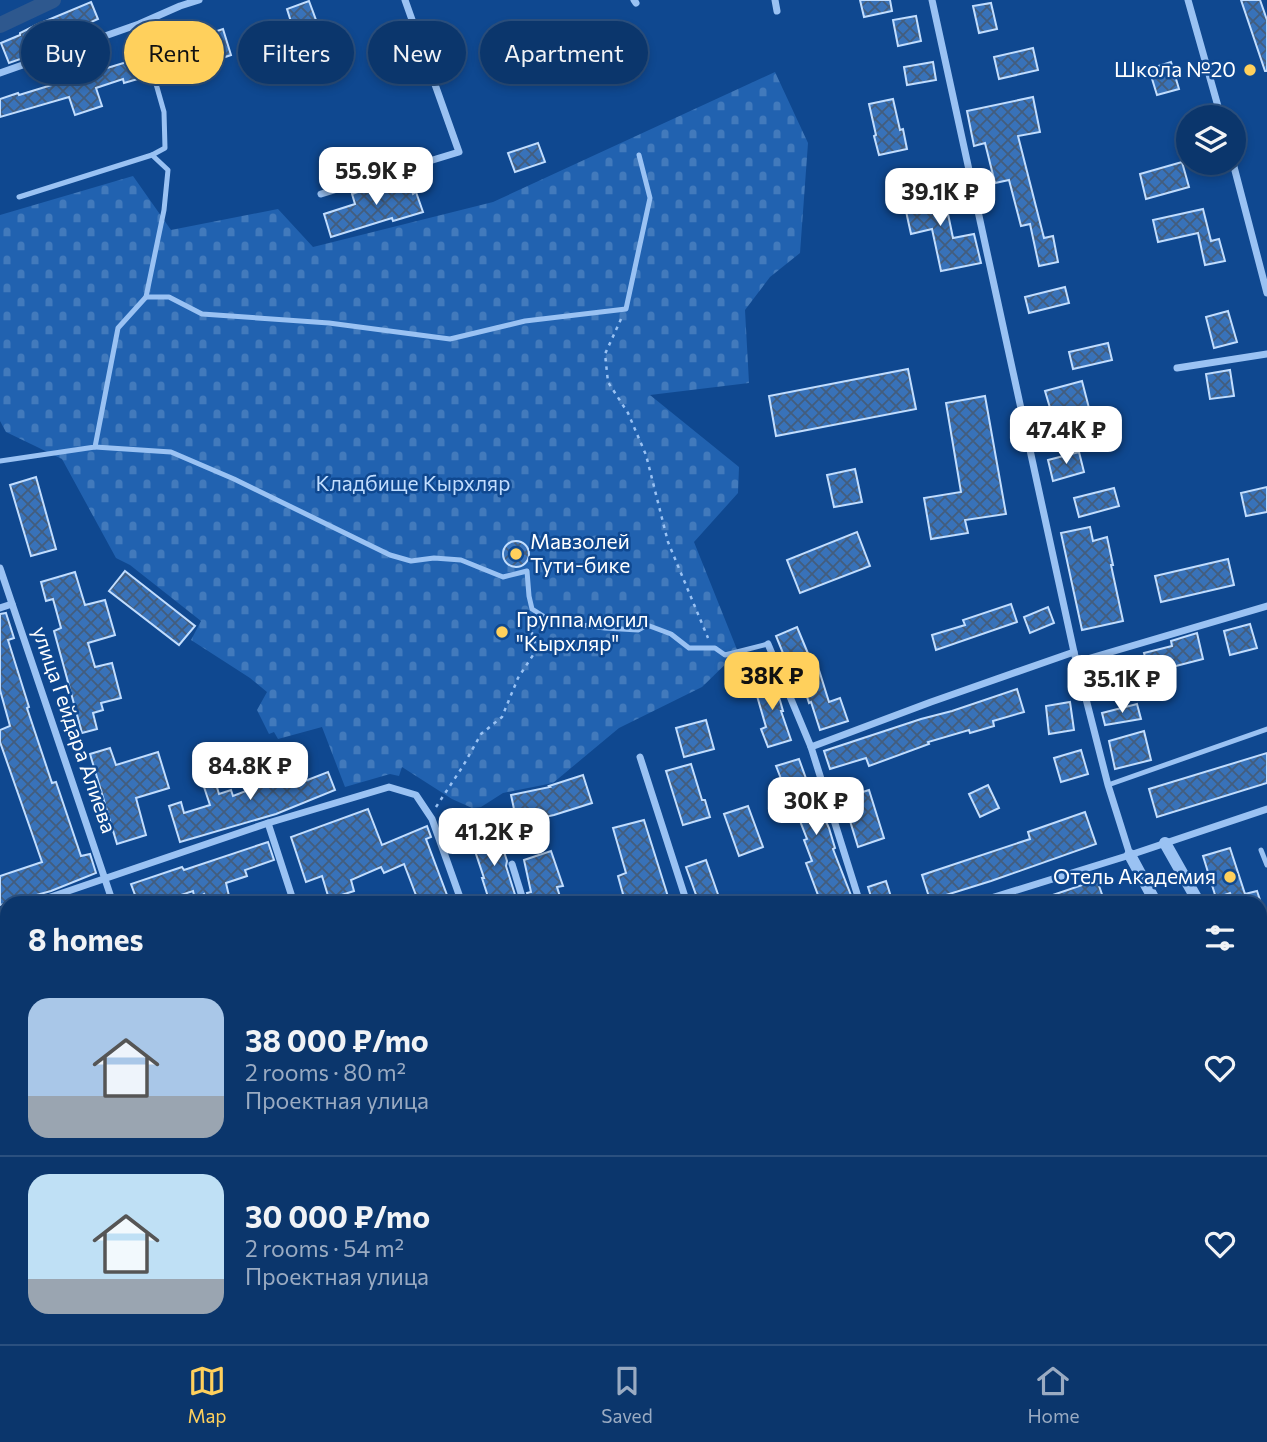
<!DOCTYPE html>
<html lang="en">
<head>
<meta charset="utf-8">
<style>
	:root { --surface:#0b366c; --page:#143e72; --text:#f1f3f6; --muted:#9aabc2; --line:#2b507f; --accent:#ffd05c }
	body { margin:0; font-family:Commissioner,sans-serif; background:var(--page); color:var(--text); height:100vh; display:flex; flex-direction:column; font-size:26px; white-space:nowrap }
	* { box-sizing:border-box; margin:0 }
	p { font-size:23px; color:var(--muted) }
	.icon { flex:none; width:38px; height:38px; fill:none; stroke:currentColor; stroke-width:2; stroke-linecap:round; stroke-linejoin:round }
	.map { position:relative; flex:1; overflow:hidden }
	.side { position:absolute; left:0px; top:896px; width:1267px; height:448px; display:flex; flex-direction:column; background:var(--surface); border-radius:21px 21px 0 0; box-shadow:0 4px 10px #0003,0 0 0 2px var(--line) }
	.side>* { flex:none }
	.top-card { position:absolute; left:21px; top:21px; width:700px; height:63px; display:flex; gap:14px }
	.fabs { position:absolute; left:1176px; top:105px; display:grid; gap:14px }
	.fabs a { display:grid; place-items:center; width:70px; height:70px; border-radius:50%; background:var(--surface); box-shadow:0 4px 10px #0003,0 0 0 2px var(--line); font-size:35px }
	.price { position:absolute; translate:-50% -60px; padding:0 16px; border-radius:14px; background:#fff; color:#222; font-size:23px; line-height:46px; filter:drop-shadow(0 2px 4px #0008) }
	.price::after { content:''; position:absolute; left:50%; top:42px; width:21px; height:16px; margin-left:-10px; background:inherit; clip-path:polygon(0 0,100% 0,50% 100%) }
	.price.active { background:var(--accent); color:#111 }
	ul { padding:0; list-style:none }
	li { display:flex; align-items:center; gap:21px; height:175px; padding:0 28px }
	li+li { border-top:2px solid var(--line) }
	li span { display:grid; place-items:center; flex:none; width:196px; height:140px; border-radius:21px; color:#555 }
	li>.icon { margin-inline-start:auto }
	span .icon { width:84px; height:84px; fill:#fffc; stroke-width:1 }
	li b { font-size:30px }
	h2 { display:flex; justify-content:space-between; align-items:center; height:84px; padding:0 28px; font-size:30px }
	.tag { padding:0 24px; border-radius:32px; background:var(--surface); box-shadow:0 4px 10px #0003,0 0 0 2px var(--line); font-size:24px; line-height:63px }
	.tag.active { background:var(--accent); color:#111 }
	.tabs { display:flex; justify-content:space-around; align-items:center; height:98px; border-top:2px solid var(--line); background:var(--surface); font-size:19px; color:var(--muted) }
	.tabs a { display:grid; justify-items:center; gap:4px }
	.tabs .active { color:var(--accent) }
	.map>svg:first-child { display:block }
	.cemetery { fill:url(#cemetery-stones) }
	.park { fill:url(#park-crowns) }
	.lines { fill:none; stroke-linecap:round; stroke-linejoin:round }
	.canal { stroke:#2e588e; stroke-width:16 }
	.building { fill:url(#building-cross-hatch); stroke:#c1ddfe; stroke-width:2 }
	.path { stroke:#9ac2f3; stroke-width:2.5; stroke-dasharray:3.5 5; stroke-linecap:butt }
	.service { stroke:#9ac2f3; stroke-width:5 }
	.minor { stroke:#9ac2f3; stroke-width:7 }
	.tertiary { stroke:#9ac2f3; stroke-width:12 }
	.poi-dot { fill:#ffd05c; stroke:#0f4890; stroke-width:2.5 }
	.labels { text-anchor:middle; stroke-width:5; stroke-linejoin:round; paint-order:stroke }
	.poi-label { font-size:21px; fill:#fff; stroke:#0f4890; text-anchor:end }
	.park-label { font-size:21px; fill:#c1ddfe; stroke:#0f4890 }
	.street-label { font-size:21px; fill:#fff; stroke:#0f4890 }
</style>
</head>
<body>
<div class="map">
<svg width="1267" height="1344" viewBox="0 0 1267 1344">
	<defs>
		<pattern id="cemetery-stones" width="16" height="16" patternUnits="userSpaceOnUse" patternTransform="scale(1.75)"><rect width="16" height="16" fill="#2162b0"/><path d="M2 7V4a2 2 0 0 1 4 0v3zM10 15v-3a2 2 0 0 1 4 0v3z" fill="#427abc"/></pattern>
		<pattern id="park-crowns" width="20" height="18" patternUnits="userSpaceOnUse" patternTransform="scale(1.75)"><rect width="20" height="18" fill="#2162b0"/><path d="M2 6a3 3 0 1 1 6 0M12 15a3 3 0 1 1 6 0" fill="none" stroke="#427abc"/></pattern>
		<pattern id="building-cross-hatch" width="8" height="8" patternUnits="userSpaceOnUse" patternTransform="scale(1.75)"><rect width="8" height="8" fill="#3872b9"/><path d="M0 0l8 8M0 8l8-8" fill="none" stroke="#435d7d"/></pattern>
	</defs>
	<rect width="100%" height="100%" fill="#0f4890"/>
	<polygon class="cemetery" points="775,72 808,143 800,253 770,277 745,310 749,383 650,395 739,467 738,493 694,542 738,652 702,687 619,728 553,783 503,793 481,807 472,808 452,799 402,767 399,776 390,774 345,787 322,727 278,739 274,732 269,734 257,710 267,692 250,678 191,640 201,621 130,565 116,558 62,459 6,432 0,421 0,215 133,176 171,230 278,209 313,247 493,202"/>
	<polygon class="park" points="1260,1302 1267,1313 1267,1344 1015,1344 1013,1337 1260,1337"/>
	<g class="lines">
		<polyline class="canal" points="0,25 53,0"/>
	</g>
	<g class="building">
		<polygon points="860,0 890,0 892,11 864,17"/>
		<polygon points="1241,0 1260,0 1267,20 1267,71 1265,71"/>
		<polygon points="309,1 316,20 293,28 287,9"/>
		<polygon points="91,2 98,19 55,38 56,42 28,54 29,56 9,63 1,43 20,35 20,33 36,25"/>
		<polygon points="991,3 997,29 979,33 973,6"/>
		<polygon points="916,16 921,41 898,46 893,20"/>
		<polygon points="223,29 231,55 199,66 197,61 174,69 167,50 191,41 190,40"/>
		<polygon points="1033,48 1038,70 999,79 994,57"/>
		<polygon points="143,57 148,76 124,83 123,79 96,88 102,106 75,115 69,97 0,117 0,99 18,93 19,95"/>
		<polygon points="933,62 936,80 907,85 904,67"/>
		<polygon points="1171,62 1179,89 1157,95 1149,69"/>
		<polygon points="1033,97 1040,132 1018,136 1044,238 1053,236 1058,262 1039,266 1030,224 1021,226 1009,180 995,183 985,143 974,146 967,111"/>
		<polygon points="893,99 900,130 903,129 907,149 879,155 874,136 876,135 869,104"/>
		<polygon points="538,143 545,162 515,172 508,153"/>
		<polygon points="1182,162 1189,187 1146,199 1140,174"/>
		<polygon points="407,175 413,194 416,192 423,212 393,221 392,218 331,237 324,214 355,204 352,194"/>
		<polygon points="942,185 953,238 974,234 981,263 941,271 932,229 911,234 902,193"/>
		<polygon points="1203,209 1211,241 1219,239 1225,261 1205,265 1198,233 1158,242 1153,220"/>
		<polygon points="1065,287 1069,303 1029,313 1025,297"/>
		<polygon points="1228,311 1237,342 1214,348 1206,317"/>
		<polygon points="1108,343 1112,360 1073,369 1069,352"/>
		<polygon points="908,369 916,409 776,436 769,396"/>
		<polygon points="1230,370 1234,396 1210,399 1206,374"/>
		<polygon points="1082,381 1089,408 1053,418 1045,391"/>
		<polygon points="985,396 1006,514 965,520 968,533 931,539 924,498 961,492 946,403"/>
		<polygon points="1079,452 1084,472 1053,481 1048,460"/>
		<polygon points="855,469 862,502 834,507 827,475"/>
		<polygon points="36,477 56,549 31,556 10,485"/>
		<polygon points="1267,487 1267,512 1246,516 1241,493"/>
		<polygon points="1114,488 1119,506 1079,517 1074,498"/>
		<polygon points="1090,527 1093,541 1107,537 1113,565 1111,565 1123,621 1082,630 1061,533"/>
		<polygon points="857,532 870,566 800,593 787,560"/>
		<circle cx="516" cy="554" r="13"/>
		<polygon points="1228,559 1234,585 1161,602 1155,576"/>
		<polygon points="125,571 195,626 179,645 109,591"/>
		<polygon points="75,572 85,605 105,600 115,635 88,643 95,667 112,663 121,698 101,703 103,710 93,713 97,729 82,733 54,631 61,628 53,599 46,601 41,582"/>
		<polygon points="1011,604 1017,622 936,650 932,635 965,625 963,620"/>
		<polygon points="1048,607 1054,623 1030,633 1024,617"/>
		<polygon points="6,613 14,638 8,640 29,707 27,708 52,783 56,782 81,856 90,854 96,873 51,891 0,905 0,876 42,862 0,742 0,730 10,726 0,690 0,614"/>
		<polygon points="1250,624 1257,648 1230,655 1224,631"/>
		<polygon points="797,627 814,668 818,667 829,702 840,698 848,721 820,730 811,702 809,703 795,660 787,663 776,636"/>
		<polygon points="1197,633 1203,659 1172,667 1173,672 1151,678 1144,653 1172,646 1171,641"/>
		<polygon points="773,676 783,711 781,711 791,740 768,747 761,729 766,727 753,682"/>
		<polygon points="1017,689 1024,712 993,721 994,726 970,733 969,730 928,742 929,744 869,766 866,758 830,769 824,751 921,719 952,711"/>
		<polygon points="1070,702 1074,730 1049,734 1046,706"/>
		<polygon points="1137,704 1141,719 1105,725 1102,713"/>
		<polygon points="706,720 714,749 684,757 676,728"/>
		<polygon points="1144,731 1151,760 1115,769 1109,741"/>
		<polygon points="110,748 116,765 158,752 169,788 136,798 146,835 117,844 90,754"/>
		<polygon points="1081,750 1088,774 1061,782 1054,758"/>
		<polygon points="274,753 284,777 300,770 305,781 328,772 335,790 276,814 180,842 169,806 181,802 184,813 210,805 204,787 216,784 219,794 231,790 233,796 269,782 260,759"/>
		<polygon points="1267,753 1267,783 1157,817 1149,789"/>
		<polygon points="799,759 817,809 820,808 829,828 835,848 833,849 854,903 821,903 806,863 812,861 804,840 807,839 791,798 789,799 776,766"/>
		<polygon points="691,764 702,800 705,800 710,817 683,825 666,771"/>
		<polygon points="583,775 592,803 554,815 517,823 511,795 550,787 549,786"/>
		<polygon points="988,785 999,808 980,817 969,794"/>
		<polygon points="869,790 884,838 858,847 843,798"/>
		<polygon points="748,806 763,847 739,856 724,814"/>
		<polygon points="368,809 382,845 427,826 431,837 426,839 450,903 419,903 404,864 384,873 381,867 351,880 354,891 329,899 322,876 306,882 291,837"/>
		<polygon points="1085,812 1096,844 991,881 930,900 922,875 1030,839 1028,832"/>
		<polygon points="644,820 670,903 608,903 623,894 618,876 626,873 613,828"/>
		<polygon points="497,830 507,861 506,866 517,901 509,903 490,903 482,878 484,878 471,839"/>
		<polygon points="268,842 274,860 245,870 247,876 226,883 229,896 207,903 204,894 195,900 193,891 157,903 138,903 131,884 182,867 184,870"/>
		<polygon points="1230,848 1245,894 1257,891 1261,903 1226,903 1225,900 1232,898 1230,893 1216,898 1203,856"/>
		<polygon points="551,851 563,886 557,887 562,903 530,903 527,893 531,892 524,860"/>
		<polygon points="706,860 721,903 699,903 686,867"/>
		<polygon points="1097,880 1105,903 1035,903 1035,901"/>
		<polygon points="886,881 893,903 873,903 868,887"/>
	</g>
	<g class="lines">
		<g class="path">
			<polyline points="621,319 605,354 608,382 628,413 646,455 668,542 708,638"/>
			<polyline points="436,807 463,766 481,734 502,717 518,678 537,649 532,634 532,622"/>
		</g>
		<g class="service">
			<polyline points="19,197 152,155"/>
			<polyline points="146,297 169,297 202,314 329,323 450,339 525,321 626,309 650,198 639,155"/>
			<polyline points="95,447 171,452 234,479 390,555 411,561 434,558 461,560 503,577 527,571 529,596 532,609 551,621 605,628 638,630 647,625 671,634 689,648 715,648 725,655 768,644"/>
			<polyline points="0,461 95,447 118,328 146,297 164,210 168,170 152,155 165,148 164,112 139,24"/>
			<polyline points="1108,785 1267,729"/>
			<polyline points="1261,850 1267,865"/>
			<polyline points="1012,891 1016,903"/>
		</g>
		<g class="minor">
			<polyline points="634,0 636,3"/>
			<polyline points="775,0 777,11"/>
			<polyline points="932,0 1074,652 1108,785 1130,855"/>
			<polyline points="1188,0 1221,117"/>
			<polyline points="0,73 139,24 180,6 199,0"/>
			<polyline points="1233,163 1267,293"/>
			<polyline points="321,194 459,152 405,0"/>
			<polyline points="1177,368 1267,354"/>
			<polyline points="0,568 113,903"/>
			<polyline points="0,608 12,604"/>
			<polyline points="768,644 811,747 860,903"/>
			<polyline points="1077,662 1267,606"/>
			<polyline points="811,747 931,702 1074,652"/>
			<polyline points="640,757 687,903"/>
			<polyline points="268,823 294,903"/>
			<polyline points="512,864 524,903"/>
			<polyline points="33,903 268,823 389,787 416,795 432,819 462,903"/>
			<polyline points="975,903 1130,855 1267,809"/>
			<polyline points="0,914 7,912"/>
			<polyline points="0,1115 7,1137"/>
			<polyline points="0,1217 7,1215"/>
			<polyline points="66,1337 67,1344"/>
			<polyline points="248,1337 251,1344"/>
			<polyline points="843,1337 845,1344"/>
			<polyline points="316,1344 339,1337"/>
		</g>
		<g class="tertiary">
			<polyline points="1165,843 1199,903"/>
			<polyline points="1130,855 1156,903"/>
			<polyline points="1260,1015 1267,1028"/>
			<polyline points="1260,1089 1267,1102"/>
		</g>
	</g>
	<g class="poi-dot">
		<circle cx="1250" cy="70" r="7"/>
		<circle cx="516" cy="554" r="7"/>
		<circle cx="502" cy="632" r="7"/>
		<circle cx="1230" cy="877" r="7"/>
	</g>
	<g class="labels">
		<g class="poi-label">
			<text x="1236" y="77">Школа №20</text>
			<text x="530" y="549" text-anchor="start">Мавзолей<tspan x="530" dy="24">Тути-бике</tspan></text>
			<text x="516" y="627" text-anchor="start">Группа могил<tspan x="516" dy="24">"Кырхляр"</tspan></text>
			<text x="1216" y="884">Отель Академия</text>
		</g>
		<g class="park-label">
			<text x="413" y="491">Кладбище Кырхляр</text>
		</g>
		<g class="street-label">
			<text transform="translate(74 730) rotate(71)" y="7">улица Гейдара Алиева</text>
		</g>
	</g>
</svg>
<div class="fabs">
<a><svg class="icon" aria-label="layers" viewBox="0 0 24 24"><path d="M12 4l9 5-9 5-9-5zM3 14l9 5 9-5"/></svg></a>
</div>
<b class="price" style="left:376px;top:207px">55.9K ₽</b>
<b class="price" style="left:940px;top:228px">39.1K ₽</b>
<b class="price" style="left:1066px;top:466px">47.4K ₽</b>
<b class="price active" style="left:772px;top:712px">38K ₽</b>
<b class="price" style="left:1122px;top:715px">35.1K ₽</b>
<b class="price" style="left:250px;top:802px">84.8K ₽</b>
<b class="price" style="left:816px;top:837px">30K ₽</b>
<b class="price" style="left:494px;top:868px">41.2K ₽</b>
<div class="top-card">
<a class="tag">Buy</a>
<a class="tag active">Rent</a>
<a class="tag">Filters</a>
<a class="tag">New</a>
<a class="tag">Apartment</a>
</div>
<section class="side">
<h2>8 homes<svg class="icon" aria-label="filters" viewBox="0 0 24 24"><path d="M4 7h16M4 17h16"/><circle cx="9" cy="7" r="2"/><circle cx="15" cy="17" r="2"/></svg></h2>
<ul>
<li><span style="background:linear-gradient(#a9c7e8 70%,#9aa5b1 0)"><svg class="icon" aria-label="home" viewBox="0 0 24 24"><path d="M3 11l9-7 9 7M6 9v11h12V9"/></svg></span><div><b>38 000 ₽/mo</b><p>2 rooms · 80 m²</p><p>Проектная улица</p></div><svg class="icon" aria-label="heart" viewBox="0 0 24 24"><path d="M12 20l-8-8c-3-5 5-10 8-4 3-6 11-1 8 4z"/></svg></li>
<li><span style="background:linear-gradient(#bfe0f5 75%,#9aa5b1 0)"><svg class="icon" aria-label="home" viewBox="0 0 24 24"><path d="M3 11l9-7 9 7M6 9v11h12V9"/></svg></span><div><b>30 000 ₽/mo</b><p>2 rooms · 54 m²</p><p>Проектная улица</p></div><svg class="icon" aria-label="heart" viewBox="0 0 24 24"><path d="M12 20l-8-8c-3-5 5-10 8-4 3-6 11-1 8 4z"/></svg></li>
</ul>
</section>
</div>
<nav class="tabs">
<a class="active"><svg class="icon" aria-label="map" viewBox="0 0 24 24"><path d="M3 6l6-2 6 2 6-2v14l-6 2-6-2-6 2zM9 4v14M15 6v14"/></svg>Map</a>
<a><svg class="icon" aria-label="saved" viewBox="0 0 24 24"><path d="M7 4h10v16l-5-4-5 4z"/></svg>Saved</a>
<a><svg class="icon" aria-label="home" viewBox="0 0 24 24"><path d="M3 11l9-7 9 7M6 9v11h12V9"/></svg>Home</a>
</nav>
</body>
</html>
